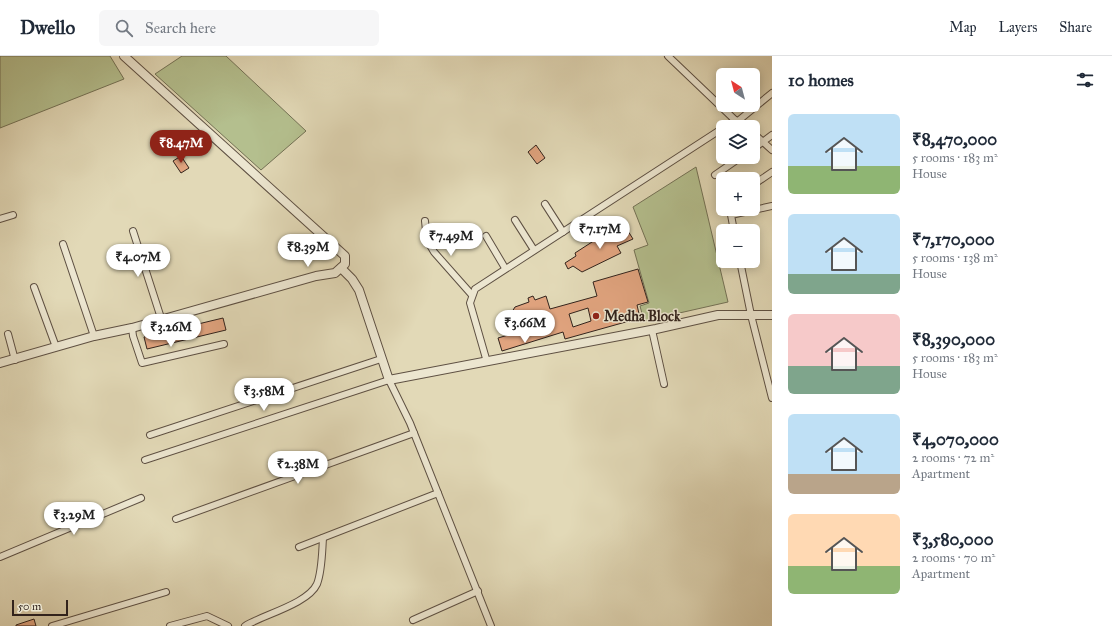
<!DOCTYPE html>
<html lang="en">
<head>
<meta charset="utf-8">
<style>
	:root { --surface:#fff; --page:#f6f6f7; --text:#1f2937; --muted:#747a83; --line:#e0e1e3; --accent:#8f2418 }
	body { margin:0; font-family:"IM FELL Great Primer",serif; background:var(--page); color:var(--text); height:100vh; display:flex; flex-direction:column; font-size:15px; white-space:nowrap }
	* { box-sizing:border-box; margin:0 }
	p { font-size:13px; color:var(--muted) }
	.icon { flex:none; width:22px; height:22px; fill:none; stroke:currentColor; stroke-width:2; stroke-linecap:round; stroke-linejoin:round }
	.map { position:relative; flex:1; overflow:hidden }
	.sheet { display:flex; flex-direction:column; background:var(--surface); width:340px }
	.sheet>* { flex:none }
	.needle { width:26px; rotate:324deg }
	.tools { position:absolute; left:716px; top:12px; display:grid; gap:8px }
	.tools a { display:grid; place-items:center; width:44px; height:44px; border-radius:6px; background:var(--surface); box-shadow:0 2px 10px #0003; font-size:20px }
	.scale { position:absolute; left:12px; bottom:10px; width:56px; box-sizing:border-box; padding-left:4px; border:2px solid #32231c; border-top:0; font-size:11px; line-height:14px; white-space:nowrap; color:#32231c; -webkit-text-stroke:3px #ece6d0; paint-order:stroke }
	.price { position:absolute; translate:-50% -34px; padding:0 9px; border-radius:14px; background:#fff; color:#222; font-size:13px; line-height:26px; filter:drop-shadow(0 1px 2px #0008) }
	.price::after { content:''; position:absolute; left:50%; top:24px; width:12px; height:9px; margin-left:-6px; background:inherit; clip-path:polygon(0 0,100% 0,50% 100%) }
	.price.current { background:var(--accent); color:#fff }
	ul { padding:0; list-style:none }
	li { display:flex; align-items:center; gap:12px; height:100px; padding:0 16px }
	li span { display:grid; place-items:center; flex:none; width:112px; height:80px; border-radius:6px; color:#555 }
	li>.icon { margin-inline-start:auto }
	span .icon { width:48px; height:48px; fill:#fffc; stroke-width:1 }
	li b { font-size:17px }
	h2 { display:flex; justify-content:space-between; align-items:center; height:48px; padding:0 16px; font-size:17px }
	header { display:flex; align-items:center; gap:24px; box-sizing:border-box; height:56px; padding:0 20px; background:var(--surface); border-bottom:1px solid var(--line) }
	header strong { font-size:19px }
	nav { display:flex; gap:22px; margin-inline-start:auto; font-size:14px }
	.search { width:280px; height:36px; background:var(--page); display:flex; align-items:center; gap:10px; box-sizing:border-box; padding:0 14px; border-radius:6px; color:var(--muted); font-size:15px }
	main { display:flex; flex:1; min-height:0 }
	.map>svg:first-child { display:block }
	.green { fill:#b4bf8e; stroke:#737155 }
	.building { fill:#e1a47f; stroke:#32231c; fill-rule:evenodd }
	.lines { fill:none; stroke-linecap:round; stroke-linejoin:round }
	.minor-casing { stroke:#5e5043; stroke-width:8 }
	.tertiary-casing { stroke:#5e5043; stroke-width:10 }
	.minor { stroke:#ece6d0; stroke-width:6 }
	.tertiary { stroke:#ece6d0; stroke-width:8 }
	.poi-dot { fill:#8f2418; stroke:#ece6d0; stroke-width:1.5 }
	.labels { text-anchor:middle; stroke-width:3; stroke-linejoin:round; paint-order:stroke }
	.poi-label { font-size:14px; font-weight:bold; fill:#32231c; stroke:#ece6d0; text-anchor:start }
</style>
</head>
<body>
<header>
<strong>Dwello</strong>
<div class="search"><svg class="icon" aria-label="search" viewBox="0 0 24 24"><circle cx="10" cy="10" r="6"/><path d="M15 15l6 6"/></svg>Search here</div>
<nav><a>Map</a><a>Layers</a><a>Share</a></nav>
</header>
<main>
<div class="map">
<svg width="772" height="570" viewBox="0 0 772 570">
	<rect width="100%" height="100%" fill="#e2d9b7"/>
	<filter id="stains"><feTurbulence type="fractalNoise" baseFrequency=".005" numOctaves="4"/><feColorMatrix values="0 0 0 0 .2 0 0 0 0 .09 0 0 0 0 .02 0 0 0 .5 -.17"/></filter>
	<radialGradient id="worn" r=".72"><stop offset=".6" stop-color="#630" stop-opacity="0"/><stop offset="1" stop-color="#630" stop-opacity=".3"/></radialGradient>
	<g class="green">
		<polygon points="0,0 110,0 124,23 0,72"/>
		<polygon points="182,0 226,0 306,75 261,114 155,18"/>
		<polygon points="696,111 728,246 644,265 640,250 649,247 634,194 648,189 633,151"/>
	</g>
	<g class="building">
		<polygon points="536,89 545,102 537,108 528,96"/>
		<polygon points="181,100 189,112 181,117 173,105"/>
		<polygon points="621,169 626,176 628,175 633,183 617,190 621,197 582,216 573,210 568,213 565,207 576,200 575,197 609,175"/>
		<path d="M638 213 648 246 637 249 640 262 565 283 563 276 502 295 498 282 515 277 510 259 515 251 529 246 528 242 533 240 535 244 546 240 550 253 597 240 593 226ZM588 252 591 265 573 271 569 258ZM536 256 540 270 528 273 525 263 529 258Z"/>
		<polygon points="223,262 226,274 147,293 144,281"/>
		<polygon points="34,563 36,570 16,570 16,569"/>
	</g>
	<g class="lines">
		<g class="minor-casing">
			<g id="minor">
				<polyline points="668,0 735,64"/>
				<polyline points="738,65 772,37"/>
				<polyline points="725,71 735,64 741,66 746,71"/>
				<polyline points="753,77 772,94"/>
				<polyline points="753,93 772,79"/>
				<polyline points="715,119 741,101"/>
				<polyline points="753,129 772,116"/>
				<polyline points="545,148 563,176"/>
				<polyline points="0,163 13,159"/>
				<polyline points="515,164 534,194"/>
				<polyline points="425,165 427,184 434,196 472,239"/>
				<polyline points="133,175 161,262"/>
				<polyline points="734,175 731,159 772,150"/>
				<polyline points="486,180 505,212"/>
				<polyline points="63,188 94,280"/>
				<polyline points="740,205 751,259 772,342"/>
				<polyline points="34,231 56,291"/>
				<polyline points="132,272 133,280 142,307 224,288"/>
				<polyline points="652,274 664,328"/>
				<polyline points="8,278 15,304"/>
				<polyline points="487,306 470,247 475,233 723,72"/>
				<polyline points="150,379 381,303"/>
				<polyline points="145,404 389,324 410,367 491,570"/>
				<polyline points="176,463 414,377"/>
				<polyline points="299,491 438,437"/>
				<polyline points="0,501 141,442"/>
				<polyline points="413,564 478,535"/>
				<polyline points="52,570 166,536"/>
				<polyline points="170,570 207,560 228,570"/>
				<path d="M245 570C262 559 308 548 317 528 322 515 322 497 323 482"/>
			</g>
		</g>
		<g class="tertiary-casing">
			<g id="tertiary">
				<polyline points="341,212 352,223 359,234 389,324 656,273 718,259 772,259"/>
				<polyline points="0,307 94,280 132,272 316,220 335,217 345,208 345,200 124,0"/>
			</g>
		</g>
		<use href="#minor" class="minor"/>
		<use href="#tertiary" class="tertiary"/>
	</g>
	<circle class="poi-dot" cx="596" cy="260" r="4"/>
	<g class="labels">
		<g class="poi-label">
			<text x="604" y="265">Medha Block</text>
		</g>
	</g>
	<rect width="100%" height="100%" filter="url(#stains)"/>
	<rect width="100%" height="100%" fill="url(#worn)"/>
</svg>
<div class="tools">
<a><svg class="needle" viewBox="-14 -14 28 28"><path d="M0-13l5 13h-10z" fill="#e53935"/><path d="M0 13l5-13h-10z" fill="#747a83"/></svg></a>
<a><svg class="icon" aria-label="layers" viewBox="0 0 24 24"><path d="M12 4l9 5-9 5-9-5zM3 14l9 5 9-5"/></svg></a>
<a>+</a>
<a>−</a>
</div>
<div class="scale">50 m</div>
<b class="price current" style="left:181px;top:108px">₹8.47M</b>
<b class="price" style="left:600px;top:194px">₹7.17M</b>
<b class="price" style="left:451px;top:201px">₹7.49M</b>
<b class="price" style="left:308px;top:212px">₹8.39M</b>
<b class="price" style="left:138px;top:222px">₹4.07M</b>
<b class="price" style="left:525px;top:288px">₹3.66M</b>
<b class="price" style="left:171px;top:292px">₹3.26M</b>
<b class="price" style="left:264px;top:356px">₹3.58M</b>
<b class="price" style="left:298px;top:429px">₹2.38M</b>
<b class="price" style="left:74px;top:480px">₹3.29M</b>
</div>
<section class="sheet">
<h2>10 homes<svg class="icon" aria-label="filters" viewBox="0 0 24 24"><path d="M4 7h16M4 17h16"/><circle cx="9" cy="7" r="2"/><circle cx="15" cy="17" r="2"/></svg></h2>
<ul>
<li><span style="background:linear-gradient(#bfe0f5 65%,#8fb573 0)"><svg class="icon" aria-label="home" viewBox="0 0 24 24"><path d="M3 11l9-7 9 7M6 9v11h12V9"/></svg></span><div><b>₹8,470,000</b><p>5 rooms · 183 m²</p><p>House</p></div></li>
<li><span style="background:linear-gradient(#bfe0f5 75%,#7fa58c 0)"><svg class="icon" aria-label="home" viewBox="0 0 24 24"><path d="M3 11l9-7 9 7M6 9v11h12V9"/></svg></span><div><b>₹7,170,000</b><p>5 rooms · 138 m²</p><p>House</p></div></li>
<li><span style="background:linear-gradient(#f6c9c9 65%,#7fa58c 0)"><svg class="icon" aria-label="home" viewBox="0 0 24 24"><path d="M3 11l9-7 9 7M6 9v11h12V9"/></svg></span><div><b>₹8,390,000</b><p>5 rooms · 183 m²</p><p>House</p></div></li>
<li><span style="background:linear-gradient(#bfe0f5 75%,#b9a48a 0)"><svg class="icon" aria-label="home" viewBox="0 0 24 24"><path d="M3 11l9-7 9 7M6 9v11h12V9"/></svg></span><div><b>₹4,070,000</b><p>2 rooms · 72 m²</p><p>Apartment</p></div></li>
<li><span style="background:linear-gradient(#ffd9b3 65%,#8fb573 0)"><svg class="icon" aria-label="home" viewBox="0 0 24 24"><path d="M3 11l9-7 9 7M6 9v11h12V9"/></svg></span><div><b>₹3,580,000</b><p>2 rooms · 70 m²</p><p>Apartment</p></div></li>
</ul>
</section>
</main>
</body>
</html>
